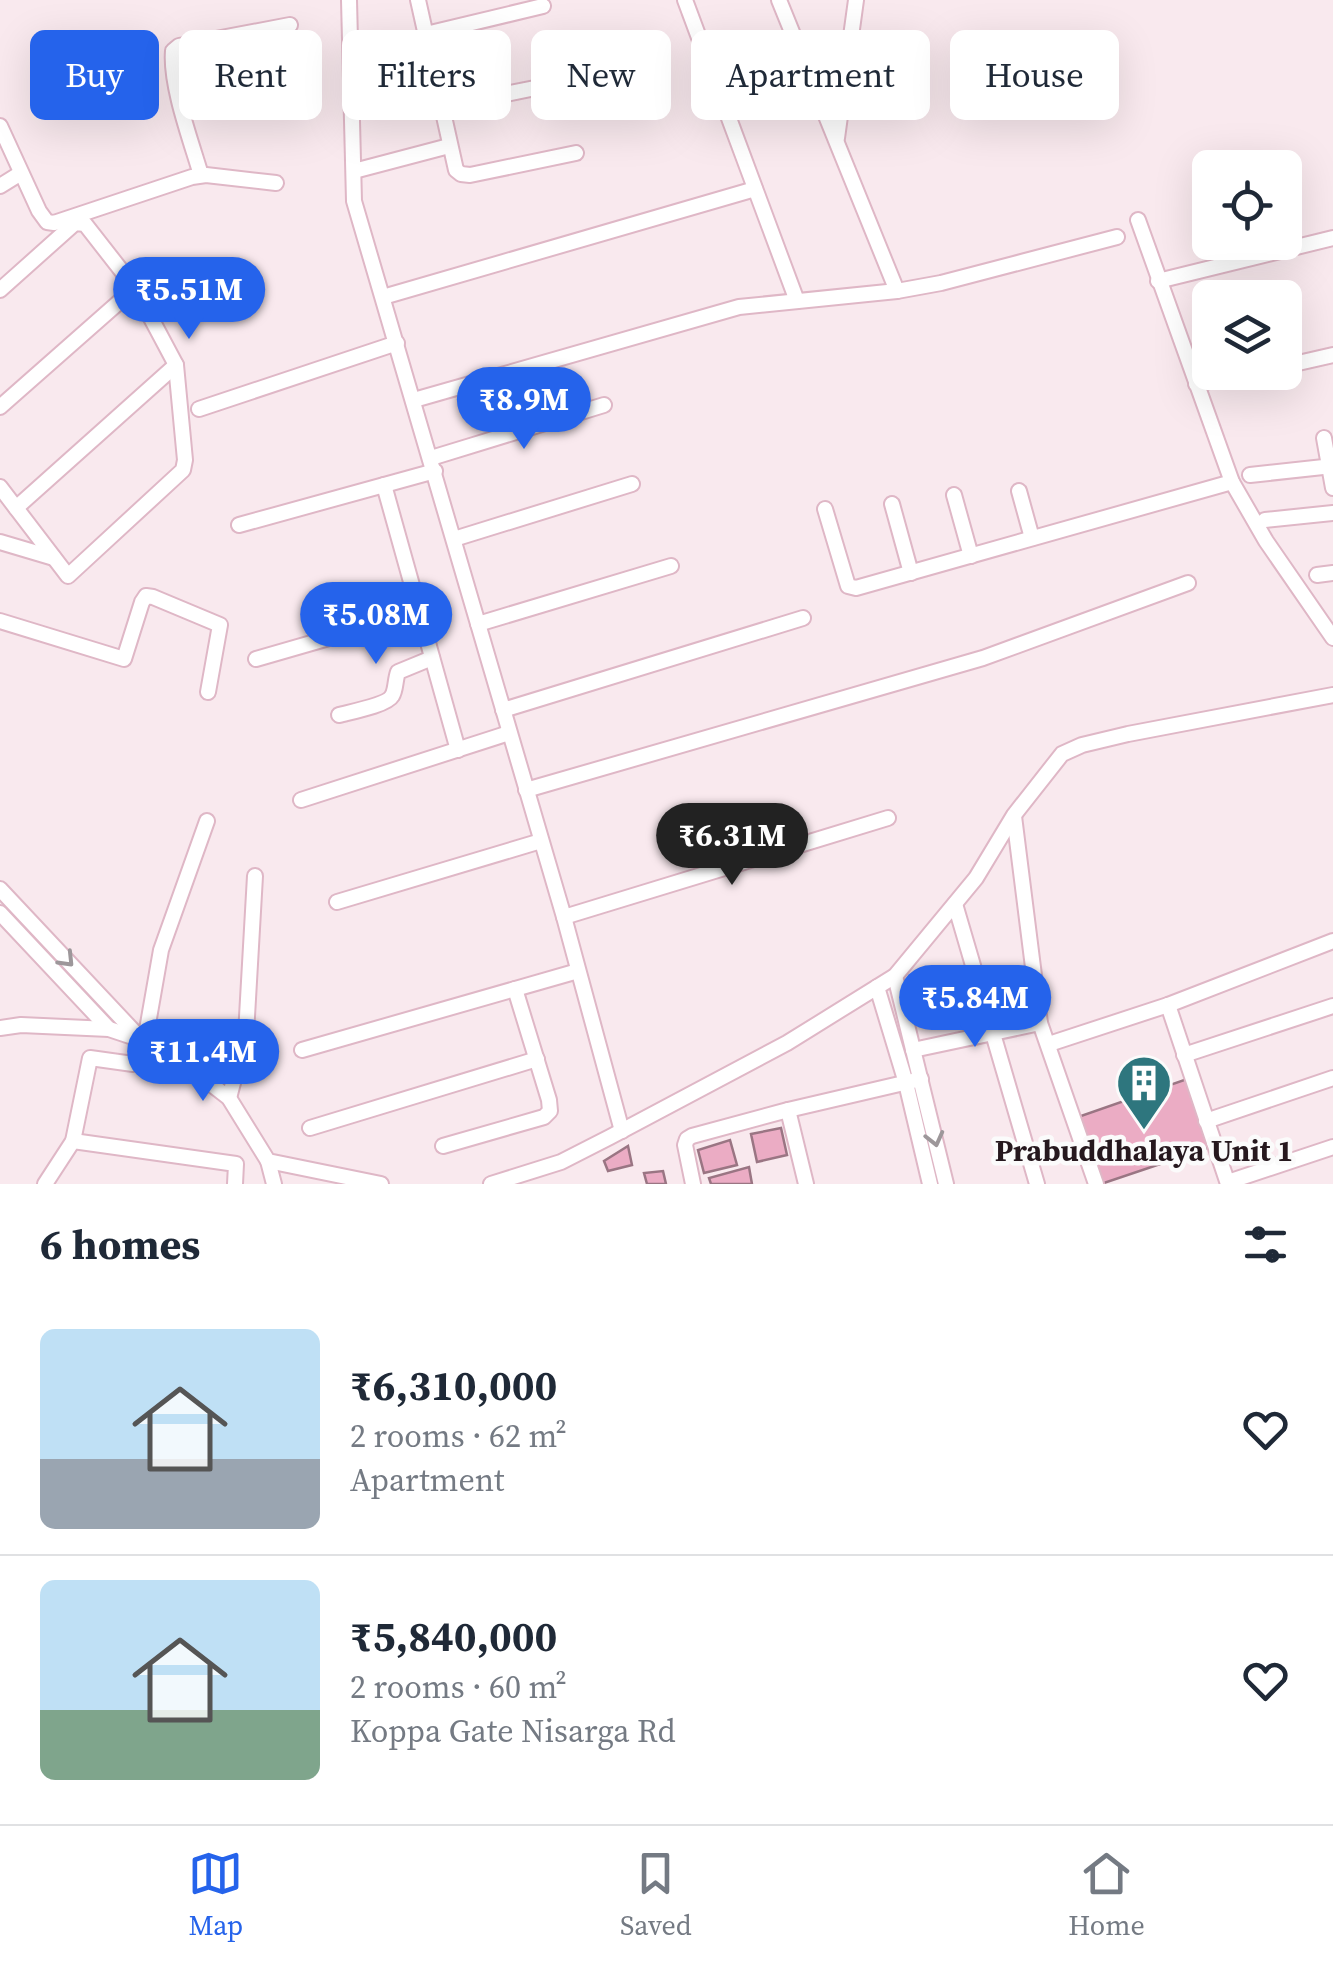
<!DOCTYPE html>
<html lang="en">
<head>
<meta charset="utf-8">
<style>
	:root { --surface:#fff; --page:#f6f6f7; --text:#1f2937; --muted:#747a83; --line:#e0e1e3; --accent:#2563eb }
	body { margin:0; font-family:"Source Serif 4",serif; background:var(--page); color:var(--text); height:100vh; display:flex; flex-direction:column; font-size:38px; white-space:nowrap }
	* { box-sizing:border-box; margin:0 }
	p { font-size:32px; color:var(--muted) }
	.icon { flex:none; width:55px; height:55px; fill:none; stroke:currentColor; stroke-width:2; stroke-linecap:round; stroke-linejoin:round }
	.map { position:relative; height:1184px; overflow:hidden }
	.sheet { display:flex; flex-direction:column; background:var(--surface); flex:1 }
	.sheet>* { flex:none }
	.banner { position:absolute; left:30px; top:30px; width:1275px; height:90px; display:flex; gap:20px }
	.controls { position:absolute; left:1192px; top:150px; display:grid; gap:20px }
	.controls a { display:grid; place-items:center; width:110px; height:110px; border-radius:15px; background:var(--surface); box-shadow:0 10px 40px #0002; font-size:50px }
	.price { position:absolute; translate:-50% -85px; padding:0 22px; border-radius:35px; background:var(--accent); color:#fff; font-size:32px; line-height:65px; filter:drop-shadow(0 2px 5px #0008) }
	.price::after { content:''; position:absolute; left:50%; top:60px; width:30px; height:22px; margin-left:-15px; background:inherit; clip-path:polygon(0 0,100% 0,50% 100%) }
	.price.selected { background:#222; color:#fff }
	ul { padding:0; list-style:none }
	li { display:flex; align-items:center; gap:30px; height:250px; padding:0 40px }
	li+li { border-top:2px solid var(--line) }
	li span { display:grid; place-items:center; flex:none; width:280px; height:200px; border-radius:15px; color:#555 }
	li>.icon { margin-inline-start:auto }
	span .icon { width:120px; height:120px; fill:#fffc; stroke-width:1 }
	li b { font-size:42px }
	h2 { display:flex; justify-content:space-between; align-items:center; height:120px; padding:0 40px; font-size:42px }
	.pill { padding:0 35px; border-radius:15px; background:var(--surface); box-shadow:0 10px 40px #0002; font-size:35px; line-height:90px }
	.pill.selected { background:var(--accent); color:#fff }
	.tabs { display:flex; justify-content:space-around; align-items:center; height:140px; border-top:2px solid var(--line); background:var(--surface); font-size:28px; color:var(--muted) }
	.tabs a { display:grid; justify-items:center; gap:5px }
	.tabs .selected { color:var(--accent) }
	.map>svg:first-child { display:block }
	.building { fill:#ebacc4; stroke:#9a7583; stroke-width:2.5 }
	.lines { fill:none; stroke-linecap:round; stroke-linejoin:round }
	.minor-casing { stroke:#dfb7c6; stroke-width:18 }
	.minor { stroke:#fff; stroke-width:14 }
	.oneway { stroke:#9d979a }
	.labels { text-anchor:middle; stroke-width:9; stroke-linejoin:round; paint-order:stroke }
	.poi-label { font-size:30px; font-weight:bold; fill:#26181e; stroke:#fbfbfb }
</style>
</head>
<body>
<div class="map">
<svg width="1333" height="1184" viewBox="0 0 1333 1184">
	<rect width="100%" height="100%" fill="#f9e9ee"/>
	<g class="building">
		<polygon points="1187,1079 1211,1147 1101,1184 1078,1117"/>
		<polygon points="781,1128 787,1155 757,1162 751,1134"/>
		<polygon points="730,1140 737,1165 704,1173 698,1150"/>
		<polygon points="628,1146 632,1165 608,1171 604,1161"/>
		<polygon points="749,1167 752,1184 711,1184 709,1178"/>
		<polygon points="663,1171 666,1184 647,1184 644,1173"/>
	</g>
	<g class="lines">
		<g class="minor-casing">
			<g id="minor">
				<polyline points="349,0 354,201 564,917 622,1131"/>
				<polyline points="418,0 456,170 461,174 470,175 576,153"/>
				<polyline points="685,0 797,301"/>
				<polyline points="779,0 897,291"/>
				<polyline points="426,34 543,6"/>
				<polyline points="351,74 415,61"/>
				<polyline points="441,107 560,83"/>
				<polyline points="0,126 39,211 47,222 54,223 192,177 206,175 276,183"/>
				<polyline points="837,138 856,0"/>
				<polyline points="354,171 449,146"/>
				<path d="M201 175C191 141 170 85 173 51L179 46 290 25"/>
				<polyline points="0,186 21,173"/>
				<polyline points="1138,220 1232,482 1266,541 1333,638"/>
				<polyline points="1158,281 1333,238"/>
				<polyline points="0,290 75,223 85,224 135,288 176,365 185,460 183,470 68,576 0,487"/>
				<polyline points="383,297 755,189"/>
				<polyline points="1285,366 1333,355"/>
				<polyline points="1196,384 1252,372"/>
				<polyline points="414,400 739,307 897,291 941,283 1117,237"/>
				<polyline points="0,407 135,288"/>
				<polyline points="199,409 397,343"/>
				<polyline points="1324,438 1333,488"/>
				<polyline points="431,458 604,405"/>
				<polyline points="1250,475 1333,466"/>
				<polyline points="384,485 458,750"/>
				<polyline points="1019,491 1032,538"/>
				<polyline points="954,495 971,556"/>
				<polyline points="892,504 911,573"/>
				<polyline points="16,508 176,365"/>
				<polyline points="825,509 848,586 856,588 1232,482"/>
				<polyline points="1265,520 1333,513"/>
				<polyline points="239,525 435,471"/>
				<polyline points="454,539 632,484"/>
				<polyline points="0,542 54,558"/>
				<polyline points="1317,575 1333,573"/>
				<polyline points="0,621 124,659 142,602 146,596 153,597 220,625 208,692"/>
				<polyline points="478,624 671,566"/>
				<polyline points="256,659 419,612"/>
				<polyline points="503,710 803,618"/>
				<path d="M339 715C350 712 387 705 392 696 396 690 395 680 398 672L432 658"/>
				<polyline points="526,790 983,658 1188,583"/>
				<polyline points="301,800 509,733"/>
				<polyline points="1014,816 1040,1023 1096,1184"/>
				<polyline points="0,889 140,1038"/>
				<polyline points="337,902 541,841"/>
				<polyline points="955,904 1037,1184"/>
				<polyline points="0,913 109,1029"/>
				<polyline points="564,917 888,818"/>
				<polyline points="895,976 946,1184"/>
				<polyline points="877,987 906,1083 930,1184"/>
				<polyline points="1168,1005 1228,1184"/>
				<polyline points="0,1028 21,1025 109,1029 145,1041 172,1054 229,1098 268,1161 381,1184"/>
				<polyline points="145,1041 161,950 207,821"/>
				<polyline points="1049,1044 1168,1005 1333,941"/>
				<polyline points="302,1050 578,971"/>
				<polyline points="913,1050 1040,1023"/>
				<polyline points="1184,1055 1333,1006"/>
				<polyline points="229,1098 246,1034 255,876"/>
				<polyline points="1206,1121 1333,1078"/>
				<polyline points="310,1128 537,1059"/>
				<polyline points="73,1141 236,1164 235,1184"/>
				<polyline points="443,1146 544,1117 550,1111 549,1100 515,989"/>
				<polyline points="268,1161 274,1184"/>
				<polyline points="1228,1182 1333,1147"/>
				<polyline points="45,1184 73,1141 90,1058 133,1064"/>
				<polyline points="491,1184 561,1162 610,1137 787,1043 895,976 976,878 1014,815 1062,754 1082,745 1128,734 1333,695"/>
				<polyline points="693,1184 685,1145 687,1139 692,1136 788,1110"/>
				<polyline points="806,1184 788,1110 921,1079"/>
			</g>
		</g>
		<use href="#minor" class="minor"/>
	</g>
	<defs><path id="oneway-chevron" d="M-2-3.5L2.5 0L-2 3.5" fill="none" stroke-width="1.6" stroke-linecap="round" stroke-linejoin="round" transform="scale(2.5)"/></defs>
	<g class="oneway">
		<use href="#oneway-chevron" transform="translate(67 960) rotate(46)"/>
		<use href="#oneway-chevron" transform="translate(935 1139) rotate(76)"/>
	</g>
	<defs>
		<g id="building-pin" transform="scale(2.875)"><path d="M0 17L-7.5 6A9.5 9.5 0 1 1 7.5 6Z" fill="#2e767e" stroke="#fbfbfb"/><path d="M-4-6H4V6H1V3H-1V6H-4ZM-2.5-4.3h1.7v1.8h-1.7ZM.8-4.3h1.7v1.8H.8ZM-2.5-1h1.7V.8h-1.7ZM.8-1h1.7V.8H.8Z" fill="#fff"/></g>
	</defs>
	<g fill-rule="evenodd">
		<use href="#building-pin" x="1144" y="1083"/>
	</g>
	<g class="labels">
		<g class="poi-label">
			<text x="1144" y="1161">Prabuddhalaya Unit 1</text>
		</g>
	</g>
</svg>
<div class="controls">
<a><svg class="icon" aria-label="locate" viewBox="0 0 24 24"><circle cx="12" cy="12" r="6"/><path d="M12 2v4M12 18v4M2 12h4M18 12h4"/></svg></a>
<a><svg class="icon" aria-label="layers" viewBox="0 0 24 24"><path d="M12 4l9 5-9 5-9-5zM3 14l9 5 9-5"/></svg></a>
</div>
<b class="price" style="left:189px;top:342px">₹5.51M</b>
<b class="price" style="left:524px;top:452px">₹8.9M</b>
<b class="price" style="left:376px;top:667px">₹5.08M</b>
<b class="price selected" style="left:732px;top:888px">₹6.31M</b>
<b class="price" style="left:975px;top:1050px">₹5.84M</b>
<b class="price" style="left:203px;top:1104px">₹11.4M</b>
<div class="banner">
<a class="pill selected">Buy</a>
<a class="pill">Rent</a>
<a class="pill">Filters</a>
<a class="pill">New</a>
<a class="pill">Apartment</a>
<a class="pill">House</a>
</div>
</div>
<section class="sheet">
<h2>6 homes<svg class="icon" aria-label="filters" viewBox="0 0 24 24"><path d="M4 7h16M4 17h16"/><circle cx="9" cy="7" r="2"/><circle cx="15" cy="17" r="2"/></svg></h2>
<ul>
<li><span style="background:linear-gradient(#bfe0f5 65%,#9aa5b1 0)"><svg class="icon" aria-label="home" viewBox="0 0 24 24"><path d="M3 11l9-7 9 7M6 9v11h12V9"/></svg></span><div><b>₹6,310,000</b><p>2 rooms · 62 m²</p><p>Apartment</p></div><svg class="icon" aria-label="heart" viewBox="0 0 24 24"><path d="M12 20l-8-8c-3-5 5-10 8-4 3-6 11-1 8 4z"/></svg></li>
<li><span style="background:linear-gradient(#bfe0f5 65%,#7fa58c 0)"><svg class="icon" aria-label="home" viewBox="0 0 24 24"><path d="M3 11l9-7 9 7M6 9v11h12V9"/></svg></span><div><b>₹5,840,000</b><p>2 rooms · 60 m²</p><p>Koppa Gate Nisarga Rd</p></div><svg class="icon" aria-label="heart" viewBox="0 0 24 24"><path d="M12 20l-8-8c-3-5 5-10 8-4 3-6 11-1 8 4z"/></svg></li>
</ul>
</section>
<nav class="tabs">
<a class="selected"><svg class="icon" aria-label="map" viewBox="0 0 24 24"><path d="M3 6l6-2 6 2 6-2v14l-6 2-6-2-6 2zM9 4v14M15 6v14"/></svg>Map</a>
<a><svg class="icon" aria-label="saved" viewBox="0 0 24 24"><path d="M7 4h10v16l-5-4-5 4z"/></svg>Saved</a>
<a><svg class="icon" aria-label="home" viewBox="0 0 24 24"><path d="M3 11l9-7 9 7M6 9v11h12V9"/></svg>Home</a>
</nav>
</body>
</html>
